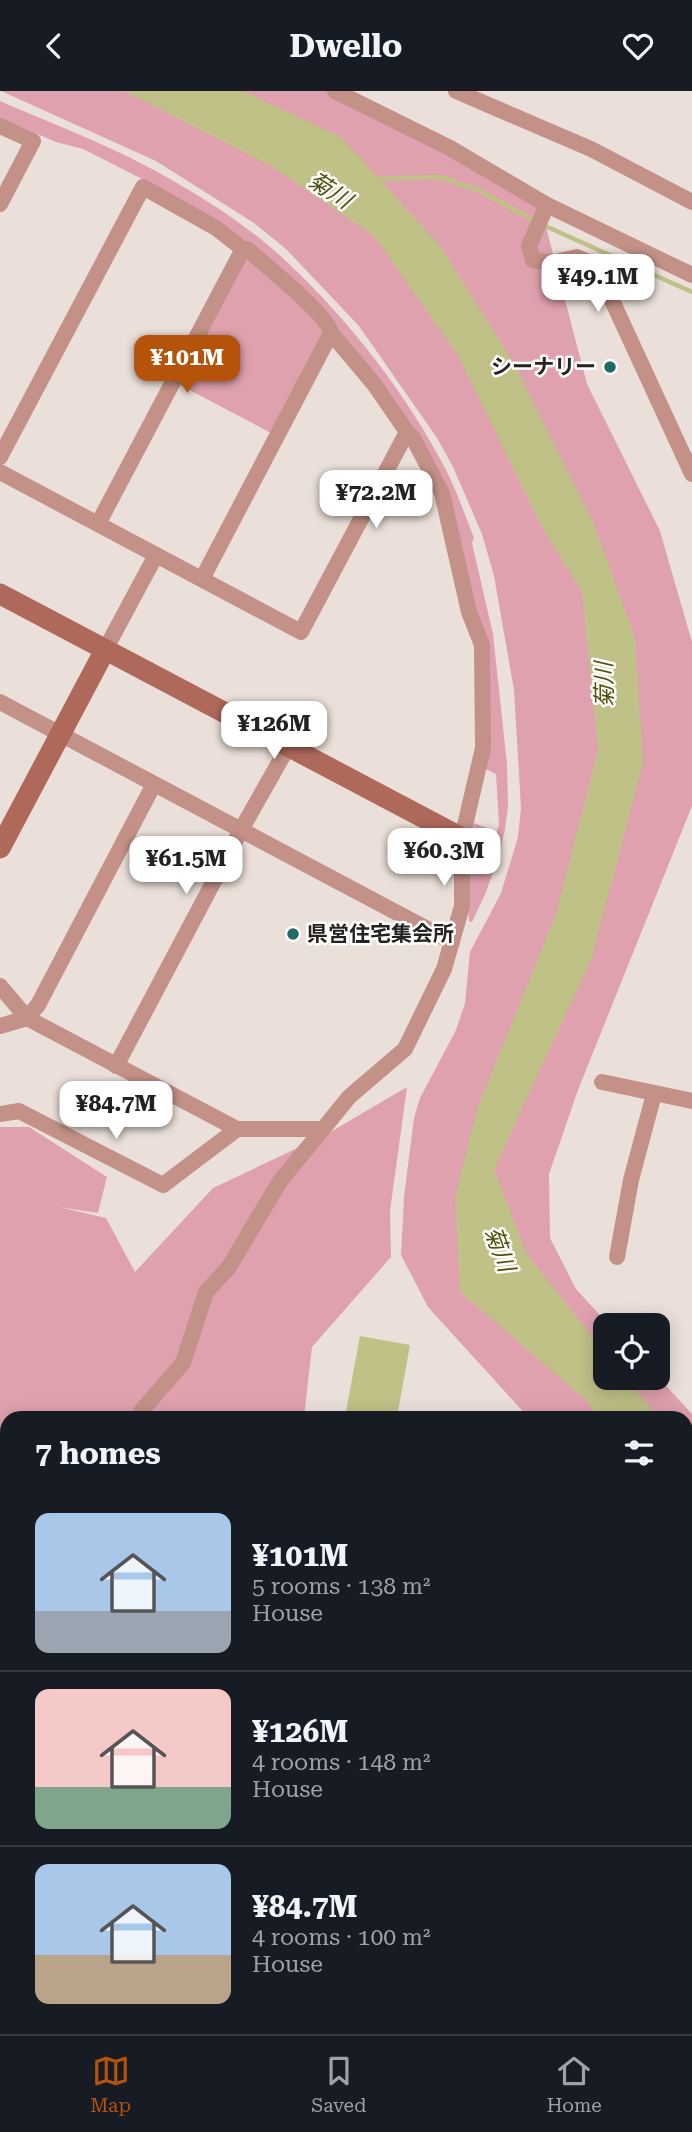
<!DOCTYPE html>
<html lang="en">
<head>
<meta charset="utf-8">
<style>
	:root { --surface:#171b24; --page:#242831; --text:#f1f3f6; --muted:#9ea1a6; --line:#363941; --accent:#b45309 }
	body { margin:0; font-family:"Roboto Serif","Noto Sans JP",serif; background:var(--page); color:var(--text); height:100vh; display:flex; flex-direction:column; font-size:26px; white-space:nowrap }
	* { box-sizing:border-box; margin:0 }
	p { font-size:23px; color:var(--muted) }
	.icon { flex:none; width:38px; height:38px; fill:none; stroke:currentColor; stroke-width:2; stroke-linecap:round; stroke-linejoin:round }
	.map { position:relative; flex:1; overflow:hidden }
	.side { position:absolute; left:0px; top:1320px; width:693px; height:625px; display:flex; flex-direction:column; background:var(--surface); border-radius:21px 21px 0 0; box-shadow:0 4px 18px #0003 }
	.side>* { flex:none }
	.controls { position:absolute; left:593px; top:1222px; display:grid; gap:14px }
	.controls a { display:grid; place-items:center; width:77px; height:77px; border-radius:14px; background:var(--surface); box-shadow:0 4px 18px #0003; font-size:35px }
	.price { position:absolute; translate:-50% -60px; padding:0 16px; border-radius:14px; background:#fff; color:#222; font-size:23px; line-height:46px; filter:drop-shadow(0 2px 4px #0008) }
	.price::after { content:''; position:absolute; left:50%; top:42px; width:21px; height:16px; margin-left:-10px; background:inherit; clip-path:polygon(0 0,100% 0,50% 100%) }
	.price.active { background:var(--accent); color:#fff }
	ul { padding:0; list-style:none }
	li { display:flex; align-items:center; gap:21px; height:175px; padding:0 35px }
	li+li { border-top:2px solid var(--line) }
	li span { display:grid; place-items:center; flex:none; width:196px; height:140px; border-radius:14px; color:#555 }
	li>.icon { margin-inline-start:auto }
	span .icon { width:84px; height:84px; fill:#fffc; stroke-width:1 }
	li b { font-size:30px }
	h2 { display:flex; justify-content:space-between; align-items:center; height:84px; padding:0 35px; font-size:30px }
	header { display:flex; justify-content:space-between; align-items:center; height:91px; padding:0 35px; background:var(--surface); font-size:32px; font-weight:700 }
	.menu { display:flex; justify-content:space-around; align-items:center; height:98px; border-top:2px solid var(--line); background:var(--surface); font-size:19px; color:var(--muted) }
	.menu a { display:grid; justify-items:center; gap:4px }
	.menu .active { color:var(--accent) }
	.map>svg:first-child { display:block }
	.green { fill:#dfa1ad }
	.water { fill:#c0c187 }
	.lines { fill:none; stroke-linecap:round; stroke-linejoin:round }
	.stream { stroke:#c0c187; stroke-width:4.5 }
	.street { stroke:#c39187; stroke-width:16 }
	.secondary { stroke:#af695b; stroke-width:21 }
	.poi-dot { fill:#216b64; stroke:#fff; stroke-width:2.5 }
	.labels { text-anchor:middle; stroke-width:5; stroke-linejoin:round; paint-order:stroke }
	.poi-label { font-size:21px; font-weight:bold; fill:#26221f; stroke:#fff; text-anchor:end }
	.water-label { font-size:23px; font-style:italic; fill:#53520d; stroke:#fff }
</style>
</head>
<body>
<header><svg class="icon" aria-label="back" viewBox="0 0 24 24"><path d="M15 5l-7 7 7 7"/></svg>Dwello<svg class="icon" aria-label="heart" viewBox="0 0 24 24"><path d="M12 20l-8-8c-3-5 5-10 8-4 3-6 11-1 8 4z"/></svg></header>
<div class="map">
<svg width="692" height="1943" viewBox="0 0 692 1943">
	<rect width="100%" height="100%" fill="#ebe0d9"/>
	<g class="green">
		<polygon points="1,0 335,0 539,109 587,293 660,440 692,551 692,715 578,999 549,1083 550,1147 576,1198 609,1234 606,1234 606,1286 658,1286 692,1323 692,1550 686,1538 686,1326 528,1326 428,1216 401,1164 404,1106 414,1027 420,1007 456,939 465,912 470,861 501,802 518,746 521,717 514,599 494,485 482,443 453,376 437,347 359,235 286,158 254,132 156,70"/>
		<path d="M0 10C50 32 102 51 150 77 198 103 250 135 289 173 349 229 408 305 446 379 457 401 465 424 474 447L472 452 493 543 507 673 508 715 505 739 497 770 486 801 472 831 469 830C467 798 464 763 474 732L497 741 499 733 496 683 483 677 484 554 443 399 320 221 144 89 83 58 56 51 0 27Z"/>
		<polygon points="249,163 327,237 271,342 180,294"/>
		<polygon points="407,996 390,1120 391,1166 312,1256 304,1326 7,1326 7,1337 0,1339 0,1036 29,1036 107,1086 98,1122 59,1116 106,1127 135,1181 213,1097 327,1043"/>
		<polygon points="7,1932 7,1937 164,1937 155,1943 6,1943"/>
		<polygon points="390,1937 437,1937 451,1943 379,1943"/>
		<polygon points="544,1937 631,1937 630,1943 543,1943"/>
	</g>
	<g class="water">
		<polygon points="125,0 242,0 341,46 441,156 513,271 593,431 635,547 643,672 591,869 494,1078 526,1162 605,1262 606,1286 625,1286 658,1326 597,1326 586,1309 460,1201 455,1106 477,1018 556,823 598,659 582,501 543,438 457,263 374,145 271,75"/>
		<polygon points="360,1245 410,1254 397,1326 345,1326"/>
		<polygon points="686,1361 692,1368 692,1474 686,1465"/>
	</g>
	<g class="lines">
		<g class="stream">
			<polyline points="375,88 440,86 478,99 535,130"/>
			<polyline points="543,134 692,201"/>
		</g>
		<g class="street">
			<polyline points="335,0 450,57 547,114 692,184"/>
			<polyline points="456,0 591,58 692,111"/>
			<polyline points="0,35 33,50 0,113"/>
			<polyline points="547,114 529,155 533,169 550,172 577,166 591,172 604,192 692,383"/>
			<path d="M0 366 143 96 216 137 243 158H247C263 172 329 225 331 242L374 293 407 341 301 541 0 381"/>
			<polyline points="98,433 243,158"/>
			<polyline points="202,488 331,242"/>
			<polyline points="105,559 156,464"/>
			<polyline points="0,611 452,851"/>
			<polyline points="0,895 27,927 237,1038 323,1038 349,1006 405,958 444,878 462,815 462,747 483,657 482,554 469,521 442,402 413,347 407,341"/>
			<polyline points="0,935 27,927 38,914 154,693"/>
			<polyline points="116,975 241,739 289,654"/>
			<polyline points="602,991 692,1010"/>
			<polyline points="0,1023 19,1020 163,1094 237,1038"/>
			<polyline points="617,1166 631,1089 654,1003"/>
			<polyline points="139,1326 142,1319 183,1272 206,1201 229,1176 280,1090 323,1038"/>
			<polyline points="0,1439 7,1439"/>
			<polyline points="686,1676 692,1663"/>
			<polyline points="686,1817 692,1856"/>
			<polyline points="0,1933 6,1890 7,1730"/>
			<polyline points="686,1935 692,1909"/>
		</g>
		<g class="secondary">
			<polyline points="0,503 462,747"/>
			<polyline points="0,757 105,559"/>
		</g>
	</g>
	<g class="poi-dot">
		<circle cx="610" cy="276" r="7"/>
		<circle cx="293" cy="843" r="7"/>
	</g>
	<g class="labels">
		<g class="poi-label">
			<text x="596" y="283">シーナリー</text>
			<text x="307" y="850" text-anchor="start">県営住宅集会所</text>
		</g>
		<g class="water-label">
			<text transform="translate(330 99) rotate(33)" y="8">菊川</text>
			<text transform="translate(604 594) rotate(-91)" y="8">菊川</text>
			<text transform="translate(500 1158) rotate(70)" y="8">菊川</text>
		</g>
	</g>
</svg>
<div class="controls">
<a><svg class="icon" aria-label="locate" viewBox="0 0 24 24"><circle cx="12" cy="12" r="6"/><path d="M12 2v4M12 18v4M2 12h4M18 12h4"/></svg></a>
</div>
<b class="price" style="left:598px;top:223px">¥49.1M</b>
<b class="price active" style="left:187px;top:304px">¥101M</b>
<b class="price" style="left:376px;top:439px">¥72.2M</b>
<b class="price" style="left:274px;top:670px">¥126M</b>
<b class="price" style="left:444px;top:797px">¥60.3M</b>
<b class="price" style="left:186px;top:805px">¥61.5M</b>
<b class="price" style="left:116px;top:1050px">¥84.7M</b>
<section class="side">
<h2>7 homes<svg class="icon" aria-label="filters" viewBox="0 0 24 24"><path d="M4 7h16M4 17h16"/><circle cx="9" cy="7" r="2"/><circle cx="15" cy="17" r="2"/></svg></h2>
<ul>
<li><span style="background:linear-gradient(#a9c7e8 70%,#9aa5b1 0)"><svg class="icon" aria-label="home" viewBox="0 0 24 24"><path d="M3 11l9-7 9 7M6 9v11h12V9"/></svg></span><div><b>¥101M</b><p>5 rooms · 138 m²</p><p>House</p></div></li>
<li><span style="background:linear-gradient(#f6c9c9 70%,#7fa58c 0)"><svg class="icon" aria-label="home" viewBox="0 0 24 24"><path d="M3 11l9-7 9 7M6 9v11h12V9"/></svg></span><div><b>¥126M</b><p>4 rooms · 148 m²</p><p>House</p></div></li>
<li><span style="background:linear-gradient(#a9c7e8 65%,#b9a48a 0)"><svg class="icon" aria-label="home" viewBox="0 0 24 24"><path d="M3 11l9-7 9 7M6 9v11h12V9"/></svg></span><div><b>¥84.7M</b><p>4 rooms · 100 m²</p><p>House</p></div></li>
</ul>
</section>
</div>
<nav class="menu">
<a class="active"><svg class="icon" aria-label="map" viewBox="0 0 24 24"><path d="M3 6l6-2 6 2 6-2v14l-6 2-6-2-6 2zM9 4v14M15 6v14"/></svg>Map</a>
<a><svg class="icon" aria-label="saved" viewBox="0 0 24 24"><path d="M7 4h10v16l-5-4-5 4z"/></svg>Saved</a>
<a><svg class="icon" aria-label="home" viewBox="0 0 24 24"><path d="M3 11l9-7 9 7M6 9v11h12V9"/></svg>Home</a>
</nav>
</body>
</html>
